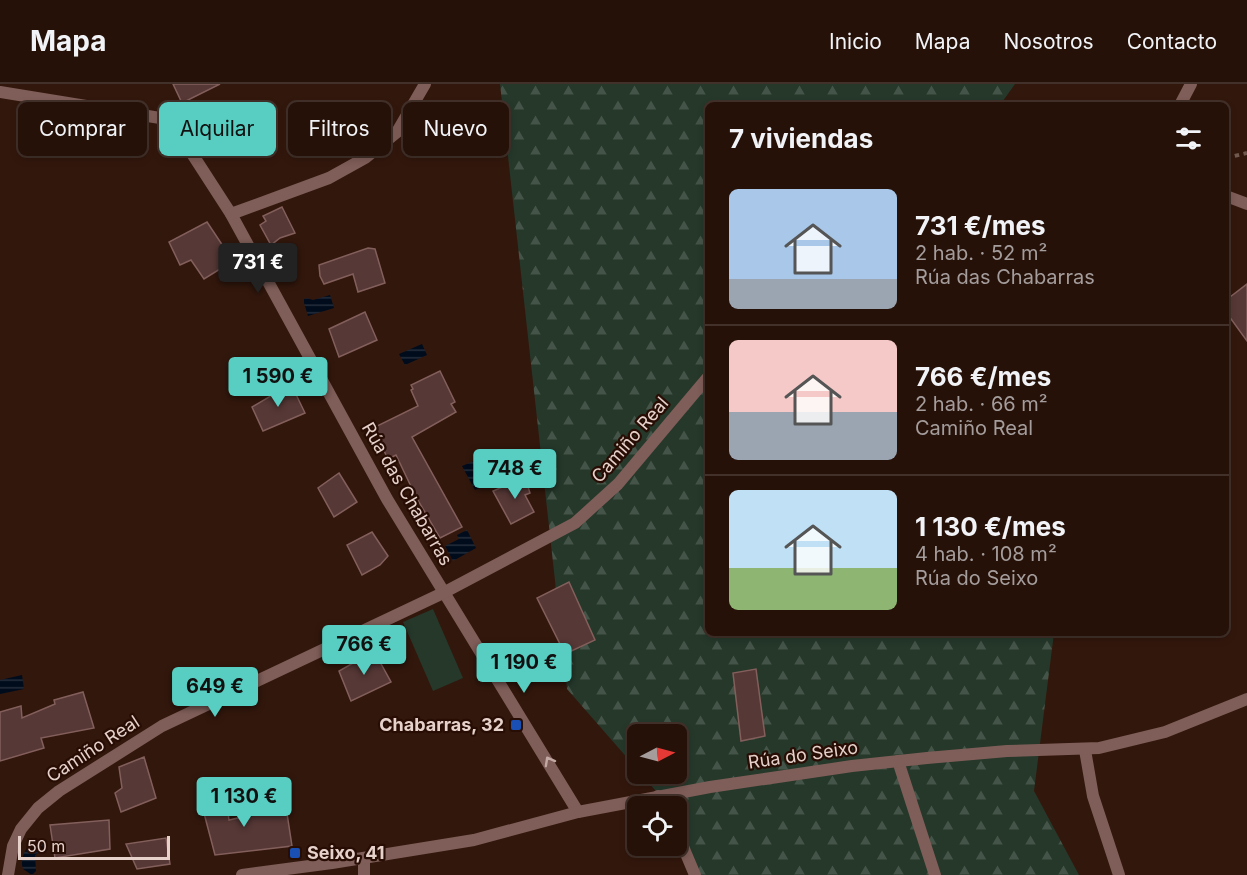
<!DOCTYPE html>
<html lang="es">
<head>
<meta charset="utf-8">
<style>
	:root { --surface:#261109; --page:#2e1a12; --text:#f1f3f6; --muted:#a49d9c; --line:#42312a; --accent:#57cec1 }
	body { margin:0; font-family:Inter,sans-serif; background:var(--page); color:var(--text); height:100vh; display:flex; flex-direction:column; font-size:22px; white-space:nowrap }
	* { box-sizing:border-box; margin:0 }
	p { font-size:20px; color:var(--muted) }
	.icon { flex:none; width:33px; height:33px; fill:none; stroke:currentColor; stroke-width:2; stroke-linecap:round; stroke-linejoin:round }
	.map { position:relative; flex:1; overflow:hidden }
	.details { position:absolute; left:705px; top:18px; width:524px; height:534px; display:flex; flex-direction:column; background:var(--surface); border-radius:9px; box-shadow:0 3px 9px #0003,0 0 0 2px var(--line) }
	.details>* { flex:none }
	.guide { position:absolute; left:18px; top:18px; width:570px; height:54px; display:flex; gap:12px }
	.needle { width:39px; rotate:84deg }
	.tools { position:absolute; left:627px; top:640px; display:grid; gap:12px }
	.tools a { display:grid; place-items:center; width:60px; height:60px; border-radius:9px; background:var(--surface); box-shadow:0 3px 9px #0003,0 0 0 2px var(--line); font-size:30px }
	.scale { position:absolute; left:18px; bottom:15px; width:152px; box-sizing:border-box; padding-left:6px; border:3px solid #e6d2cb; border-top:0; font-size:16px; line-height:21px; white-space:nowrap; color:#e6d2cb; -webkit-text-stroke:4px #270d04; paint-order:stroke }
	.price { position:absolute; translate:-50% -51px; padding:0 14px; border-radius:6px; background:var(--accent); color:#111; font-size:20px; line-height:39px; filter:drop-shadow(0 2px 3px #0008) }
	.price::after { content:''; position:absolute; left:50%; top:36px; width:18px; height:14px; margin-left:-9px; background:inherit; clip-path:polygon(0 0,100% 0,50% 100%) }
	.price.on { background:#222; color:#fff }
	ul { padding:0; list-style:none }
	li { display:flex; align-items:center; gap:18px; height:150px; padding:0 24px }
	li+li { border-top:2px solid var(--line) }
	li span { display:grid; place-items:center; flex:none; width:168px; height:120px; border-radius:9px; color:#555 }
	li>.icon { margin-inline-start:auto }
	span .icon { width:72px; height:72px; fill:#fffc; stroke-width:1 }
	li b { font-size:26px }
	h2 { display:flex; justify-content:space-between; align-items:center; height:72px; padding:0 24px; font-size:26px }
	.tag { padding:0 21px; border-radius:9px; background:var(--surface); box-shadow:0 3px 9px #0003,0 0 0 2px var(--line); font-size:21px; line-height:54px }
	.tag.on { background:var(--accent); color:#111 }
	header { display:flex; align-items:center; gap:36px; box-sizing:border-box; height:84px; padding:0 30px; background:var(--surface); border-bottom:2px solid var(--line) }
	header strong { font-size:28px }
	nav { display:flex; gap:33px; margin-inline-start:auto; font-size:21px }
	.map>svg:first-child { display:block }
	.green { fill:#25382a }
	.forest { fill:url(#forest-firs) }
	.water { fill:url(#water-rules) }
	.building { fill:#563836; stroke:#835f5c; stroke-width:1.5 }
	.lines { fill:none; stroke-linecap:round; stroke-linejoin:round }
	.path { stroke:#71594f; stroke-width:4; stroke-dasharray:4.5 4.5; stroke-linecap:butt }
	.street { stroke:#7f5d58; stroke-width:12 }
	.oneway { stroke:#c2a9a3 }
	.transit-dot { fill:#1a4fb4; stroke:#270d04; stroke-width:2 }
	.labels { text-anchor:middle; stroke-width:4.5; stroke-linejoin:round; paint-order:stroke }
	.street-label { font-size:18px; fill:#e6d2cb; stroke:#270d04 }
	.poi-label { font-size:18px; font-weight:bold; fill:#e6d2cb; stroke:#270d04; text-anchor:end }
</style>
</head>
<body>
<header>
<strong>Mapa</strong>
<nav><a>Inicio</a><a>Mapa</a><a>Nosotros</a><a>Contacto</a></nav>
</header>
<div class="map">
<svg width="1247" height="791" viewBox="0 0 1247 791">
	<defs>
		<pattern id="forest-firs" width="22" height="20" patternUnits="userSpaceOnUse" patternTransform="scale(1.5)"><rect width="22" height="20" fill="#25382a"/><path d="M5 1l3.5 6h-7zM16 11l3.5 6h-7z" fill="#455448"/></pattern>
		<pattern id="water-rules" width="6" height="5" patternUnits="userSpaceOnUse" patternTransform="scale(1.5)"><rect width="6" height="5" fill="#000b1b"/><path d="M0 2.5h6" fill="none" stroke="#252e3b"/></pattern>
	</defs>
	<rect width="100%" height="100%" fill="#32170c"/>
	<polygon class="green" points="433,525 463,594 433,607 403,538"/>
	<polygon class="forest" points="500,0 1015,0 1000,21 708,21 708,549 1054,549 1034,707 1079,791 698,791 677,737 676,723 670,723 641,690 676,690 676,651 638,651 637,685 567,605"/>
	<g class="water">
		<polygon points="330,211 334,224 308,232 304,219 304,215 307,214 313,216"/>
		<polygon points="422,260 427,271 405,281 399,270"/>
		<polygon points="474,377 486,401 475,406 462,382"/>
		<polygon points="467,446 476,464 453,477 445,462 459,455 457,451"/>
		<polygon points="22,591 24,605 0,610 0,596"/>
		<path d="M31 760H43V766L35 771 36 787 32 791 23 785C20 777 24 765 31 760Z"/>
	</g>
	<g class="building">
		<polygon points="173,0 220,0 182,19"/>
		<polygon points="282,123 295,149 280,154 271,161 260,141 266,137 263,132"/>
		<polygon points="207,138 233,177 204,195 191,176 180,181 169,158"/>
		<polygon points="368,164 375,165 385,199 358,208 353,190 324,200 320,192 319,181"/>
		<polygon points="1247,200 1247,257 1226,228 1226,216"/>
		<polygon points="365,228 377,256 339,273 329,245"/>
		<polygon points="440,287 455,318 451,320 456,328 412,353 462,443 440,454 416,413 396,371 388,375 373,344 418,322 411,306 413,305 411,301"/>
		<polygon points="291,300 305,329 263,347 252,323"/>
		<polygon points="339,389 357,418 334,433 318,404"/>
		<polygon points="525,393 530,409 525,411 534,428 511,440 493,407"/>
		<polygon points="372,448 388,472 380,481 362,491 347,461"/>
		<polygon points="569,498 595,556 565,570 537,514"/>
		<polygon points="374,567 391,598 351,617 339,587"/>
		<polygon points="756,585 765,652 741,657 733,589"/>
		<polygon points="83,608 94,644 41,654 44,664 0,677 0,628 21,622 22,634 55,620 54,616"/>
		<polygon points="144,673 156,714 121,728 115,709 122,704 119,683"/>
		<polygon points="225,708 229,736 286,723 292,762 215,771 200,714"/>
		<polygon points="109,736 110,765 55,774 50,741"/>
		<polygon points="166,754 170,780 137,785 126,760"/>
	</g>
	<g class="lines">
		<polyline class="path" points="1226,74 1247,69"/>
		<g class="street">
			<polyline points="0,8 160,34 175,47 189,65 231,130 387,415 578,728"/>
			<polyline points="1180,21 1191,0"/>
			<polyline points="1226,112 1247,120"/>
			<polyline points="231,130 329,94 365,74 397,48 425,0"/>
			<polyline points="1085,666 1093,712 1119,791"/>
			<polyline points="898,677 935,791"/>
			<polyline points="658,712 664,723"/>
			<polyline points="676,746 695,791"/>
			<polyline points="364,774 364,791"/>
			<polyline points="8,791 13,762 21,745 38,724 59,707 162,642 443,509 575,439 618,400 708,293"/>
			<polyline points="242,791 332,779 474,756 578,728 710,703 852,682 927,674 1007,667 1099,664 1165,648 1247,615"/>
		</g>
	</g>
	<defs><path id="oneway-chevron" d="M-2-3.5L2.5 0L-2 3.5" fill="none" stroke-width="1.6" stroke-linecap="round" stroke-linejoin="round" transform="scale(1.5)"/></defs>
	<use class="oneway" href="#oneway-chevron" transform="translate(549 677) rotate(-119)"/>
	<g class="transit-dot">
		<rect x="510" y="635" width="12" height="12" rx="3"/>
		<rect x="289" y="763" width="12" height="12" rx="3"/>
	</g>
	<g class="labels">
		<g class="street-label">
			<text transform="translate(630 356) rotate(-49)" y="6">Camiño Real</text>
			<text transform="translate(407 410) rotate(60)" y="6">Rúa das Chabarras</text>
			<text transform="translate(93 665) rotate(-33)" y="6">Camiño Real</text>
			<text transform="translate(803 671) rotate(-8)" y="6">Rúa do Seixo</text>
		</g>
		<g class="poi-label">
			<text x="504" y="647">Chabarras, 32</text>
			<text x="307" y="775" text-anchor="start">Seixo, 41</text>
		</g>
	</g>
</svg>
<div class="tools">
<a><svg class="needle" viewBox="-14 -14 28 28"><path d="M0-13l5 13h-10z" fill="#e53935"/><path d="M0 13l5-13h-10z" fill="#a49d9c"/></svg></a>
<a><svg class="icon" aria-label="locate" viewBox="0 0 24 24"><circle cx="12" cy="12" r="6"/><path d="M12 2v4M12 18v4M2 12h4M18 12h4"/></svg></a>
</div>
<div class="scale">50 m</div>
<b class="price on" style="left:258px;top:210px">731 €</b>
<b class="price" style="left:278px;top:324px">1 590 €</b>
<b class="price" style="left:515px;top:416px">748 €</b>
<b class="price" style="left:364px;top:592px">766 €</b>
<b class="price" style="left:524px;top:610px">1 190 €</b>
<b class="price" style="left:215px;top:634px">649 €</b>
<b class="price" style="left:244px;top:744px">1 130 €</b>
<div class="guide">
<a class="tag">Comprar</a>
<a class="tag on">Alquilar</a>
<a class="tag">Filtros</a>
<a class="tag">Nuevo</a>
</div>
<section class="details">
<h2>7 viviendas<svg class="icon" aria-label="filters" viewBox="0 0 24 24"><path d="M4 7h16M4 17h16"/><circle cx="9" cy="7" r="2"/><circle cx="15" cy="17" r="2"/></svg></h2>
<ul>
<li><span style="background:linear-gradient(#a9c7e8 75%,#9aa5b1 0)"><svg class="icon" aria-label="home" viewBox="0 0 24 24"><path d="M3 11l9-7 9 7M6 9v11h12V9"/></svg></span><div><b>731 €/mes</b><p>2 hab. · 52 m²</p><p>Rúa das Chabarras</p></div></li>
<li><span style="background:linear-gradient(#f6c9c9 60%,#9aa5b1 0)"><svg class="icon" aria-label="home" viewBox="0 0 24 24"><path d="M3 11l9-7 9 7M6 9v11h12V9"/></svg></span><div><b>766 €/mes</b><p>2 hab. · 66 m²</p><p>Camiño Real</p></div></li>
<li><span style="background:linear-gradient(#bfe0f5 65%,#8fb573 0)"><svg class="icon" aria-label="home" viewBox="0 0 24 24"><path d="M3 11l9-7 9 7M6 9v11h12V9"/></svg></span><div><b>1 130 €/mes</b><p>4 hab. · 108 m²</p><p>Rúa do Seixo</p></div></li>
</ul>
</section>
</div>
</body>
</html>
